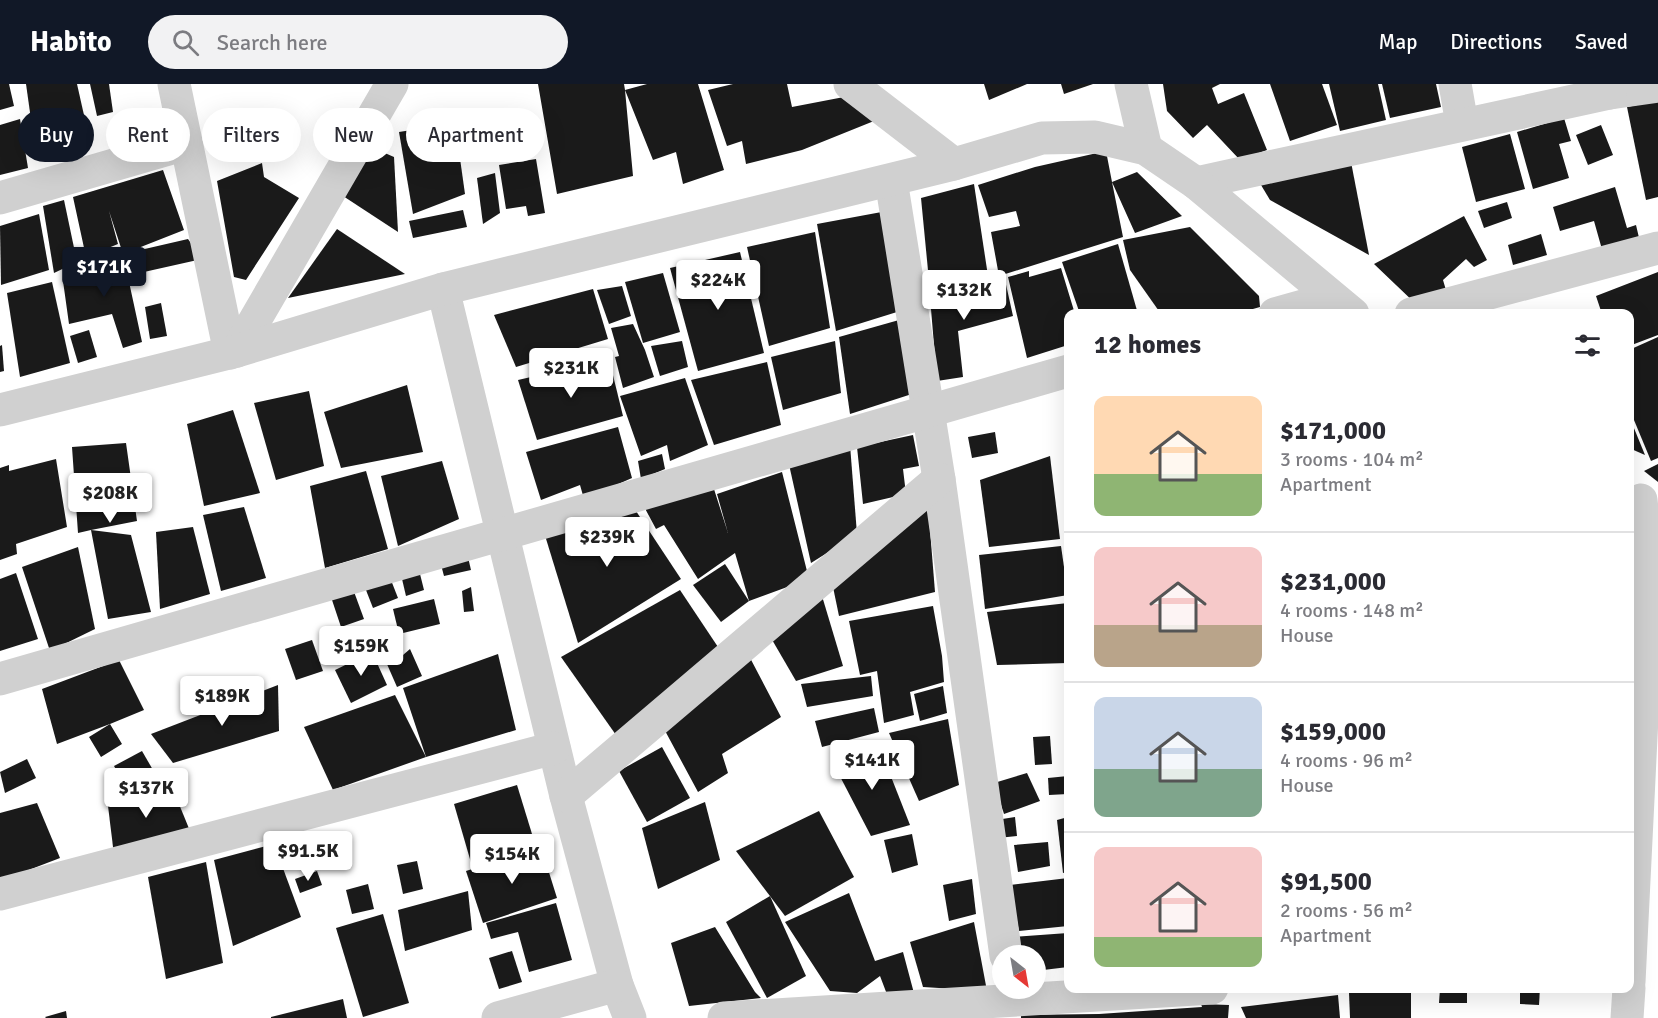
<!DOCTYPE html>
<html lang="en">
<head>
<meta charset="utf-8">
<style>
	:root { --surface:#fff; --page:#f2f2f3; --text:#2b2b33; --muted:#7c7c81; --line:#e1e1e2; --accent:#111827 }
	body { margin:0; font-family:Signika,sans-serif; background:var(--page); color:var(--text); height:100vh; display:flex; flex-direction:column; font-size:22px; white-space:nowrap }
	* { box-sizing:border-box; margin:0 }
	p { font-size:20px; color:var(--muted) }
	.icon { flex:none; width:33px; height:33px; fill:none; stroke:currentColor; stroke-width:2; stroke-linecap:round; stroke-linejoin:round }
	.map { position:relative; flex:1; overflow:hidden }
	.details { position:absolute; left:1064px; top:225px; width:570px; height:684px; display:flex; flex-direction:column; background:var(--surface); border-radius:12px; box-shadow:0 6px 24px #0002 }
	.details>* { flex:none }
	.guide { position:absolute; left:18px; top:24px; width:570px; height:54px; display:flex; gap:12px }
	.needle { width:39px; rotate:149deg }
	.fabs { position:absolute; left:992px; top:861px; display:grid; gap:12px }
	.fabs a { display:grid; place-items:center; width:54px; height:54px; border-radius:50%; background:var(--surface); box-shadow:0 6px 24px #0002; font-size:30px }
	.price { position:absolute; translate:-50% -51px; padding:0 14px; border-radius:6px; background:#fff; color:#222; font-size:20px; line-height:39px; filter:drop-shadow(0 2px 3px #0008) }
	.price::after { content:''; position:absolute; left:50%; top:36px; width:18px; height:14px; margin-left:-9px; background:inherit; clip-path:polygon(0 0,100% 0,50% 100%) }
	.price.selected { background:var(--accent); color:#fff }
	ul { padding:0; list-style:none }
	li { display:flex; align-items:center; gap:18px; height:150px; padding:0 30px }
	li+li { border-top:2px solid var(--line) }
	li span { display:grid; place-items:center; flex:none; width:168px; height:120px; border-radius:12px; color:#555 }
	li>.icon { margin-inline-start:auto }
	span .icon { width:72px; height:72px; fill:#fffc; stroke-width:1 }
	li b { font-size:26px }
	h2 { display:flex; justify-content:space-between; align-items:center; height:72px; padding:0 30px; font-size:26px }
	.chip { padding:0 21px; border-radius:27px; background:var(--surface); box-shadow:0 6px 24px #0002; font-size:21px; line-height:54px }
	.chip.selected { background:var(--accent); color:#fff }
	header { display:flex; align-items:center; gap:36px; box-sizing:border-box; height:84px; padding:0 30px; background:var(--accent); color:#fff }
	header strong { font-size:28px }
	nav { display:flex; gap:33px; margin-inline-start:auto; font-size:21px }
	.search { width:420px; height:54px; background:var(--page); display:flex; align-items:center; gap:15px; box-sizing:border-box; padding:0 21px; border-radius:33px; color:var(--muted); font-size:22px }
	.map>svg:first-child { display:block }
	.building { fill:#1a1a1a }
	.lines { fill:none; stroke-linecap:round; stroke-linejoin:round }
	.street { stroke:#d0d0d0; stroke-width:33 }
</style>
</head>
<body>
<header>
<strong>Habito</strong>
<div class="search"><svg class="icon" aria-label="search" viewBox="0 0 24 24"><circle cx="10" cy="10" r="6"/><path d="M15 15l6 6"/></svg>Search here</div>
<nav><a>Map</a><a>Directions</a><a>Saved</a></nav>
</header>
<div class="map">
<svg width="1658" height="934" viewBox="0 0 1658 934">
	<rect width="100%" height="100%" fill="#fff"/>
	<g class="building">
		<polygon points="0,0 9,0 14,22 0,26"/>
		<polygon points="26,0 77,0 88,49 35,64"/>
		<polygon points="90,0 109,0 113,28 97,32"/>
		<polygon points="538,0 624,0 625,6 647,0 698,0 724,86 683,100 676,68 653,76 625,6 633,92 557,110"/>
		<polygon points="733,0 787,0 792,23 844,13 874,37 802,66 746,80 742,57 727,62 708,6"/>
		<polygon points="984,0 1027,0 989,16"/>
		<polygon points="1061,0 1093,0 1064,10"/>
		<polygon points="1163,0 1220,0 1212,4 1218,20 1244,9 1267,66 1240,76 1207,41 1193,54 1167,27"/>
		<polygon points="1270,0 1322,0 1337,41 1290,57"/>
		<polygon points="1329,0 1378,0 1386,36 1340,47"/>
		<polygon points="1382,0 1436,0 1441,23 1390,34"/>
		<polygon points="1658,17 1658,113 1646,116 1627,23"/>
		<polygon points="1564,34 1571,57 1559,60 1569,94 1533,105 1517,48"/>
		<polygon points="20,35 28,84 0,91 0,41"/>
		<polygon points="455,39 465,110 413,130 399,48"/>
		<polygon points="1601,41 1613,71 1588,81 1576,51"/>
		<polygon points="506,42 506,65 474,72 470,51"/>
		<polygon points="1510,50 1525,105 1476,118 1462,63"/>
		<polygon points="371,63 394,73 398,148 343,112"/>
		<polygon points="1106,67 1112,98 1137,88 1182,132 1135,149 1112,98 1123,153 999,192 991,148 1020,142 1016,127 989,133 978,101 1035,83"/>
		<polygon points="536,75 545,129 528,132 526,122 506,125 499,81"/>
		<polygon points="1351,78 1369,171 1270,116 1258,96"/>
		<polygon points="262,79 264,93 299,114 246,196 234,193 217,97"/>
		<polygon points="163,86 184,146 123,170 188,155 202,175 135,190 123,170 109,127 118,160 86,173 73,113"/>
		<polygon points="495,89 500,129 483,140 477,94"/>
		<polygon points="974,100 988,192 930,207 921,114"/>
		<polygon points="1615,103 1627,144 1636,141 1640,158 1603,169 1594,137 1560,147 1553,123"/>
		<polygon points="64,116 77,178 54,189 43,122"/>
		<polygon points="1507,118 1512,134 1484,144 1478,127"/>
		<polygon points="463,126 467,143 413,154 409,137"/>
		<polygon points="887,127 897,228 836,247 817,140"/>
		<polygon points="39,130 49,186 1,201 0,142"/>
		<polygon points="1464,132 1487,176 1474,183 1466,175 1443,196 1448,213 1418,222 1374,180"/>
		<polygon points="1190,143 1259,212 1260,223 1235,230 1161,230 1130,186 1123,156"/>
		<polygon points="337,145 405,190 288,214"/>
		<polygon points="815,148 830,244 769,262 747,163"/>
		<polygon points="1541,150 1547,171 1513,181 1508,161"/>
		<polygon points="1118,160 1138,230 1080,230 1062,178"/>
		<polygon points="740,168 764,269 698,287 670,184"/>
		<polygon points="123,170 142,258 123,264 112,230 69,240 63,197"/>
		<polygon points="1061,184 1075,230 1068,230 1068,261 1027,274 1008,193 1029,187 1029,193"/>
		<polygon points="1658,188 1658,251 1629,262 1629,230 1602,230 1596,212"/>
		<polygon points="663,189 680,248 643,259 625,198"/>
		<polygon points="1005,196 1013,232 958,247 963,293 937,297 930,213"/>
		<polygon points="52,198 70,279 20,293 7,209"/>
		<polygon points="622,202 631,232 609,240 597,206"/>
		<polygon points="593,205 608,255 516,283 494,231"/>
		<polygon points="161,219 167,252 150,255 145,223"/>
		<polygon points="899,236 915,309 850,330 839,253"/>
		<polygon points="633,240 645,266 654,293 623,304 615,273 619,272 611,244"/>
		<polygon points="89,246 97,273 78,279 70,252"/>
		<polygon points="1658,253 1658,374 1651,377 1629,324 1629,266"/>
		<polygon points="682,257 688,283 660,292 651,262"/>
		<polygon points="835,257 841,309 783,326 771,273"/>
		<polygon points="2,261 4,287 0,288 0,262"/>
		<polygon points="609,275 623,332 537,356 518,296"/>
		<polygon points="767,278 781,341 714,361 691,296"/>
		<polygon points="685,294 708,361 670,377 667,361 641,372 620,312"/>
		<polygon points="407,301 423,368 341,384 324,328"/>
		<polygon points="309,307 324,382 276,396 254,319"/>
		<polygon points="233,326 260,409 204,422 187,340"/>
		<polygon points="1629,332 1645,371 1629,364"/>
		<polygon points="618,343 632,394 584,415 580,401 541,416 526,368"/>
		<polygon points="995,348 998,369 972,374 968,353"/>
		<polygon points="913,351 919,382 903,385 906,410 863,420 857,363"/>
		<polygon points="126,359 137,437 91,446 131,451 151,528 108,535 91,446 78,449 72,363"/>
		<polygon points="850,361 857,450 811,479 788,376"/>
		<polygon points="662,370 665,385 641,395 638,377"/>
		<polygon points="1050,372 1060,455 989,463 980,396"/>
		<polygon points="56,375 67,443 16,460 17,470 0,476 0,384 9,381 9,387"/>
		<polygon points="442,377 459,435 398,462 381,392"/>
		<polygon points="1658,380 1658,398 1644,387"/>
		<polygon points="366,387 388,465 325,484 310,402"/>
		<polygon points="782,388 809,495 749,517 735,469 698,495 664,441 656,445 641,417 713,402 728,449 717,410"/>
		<polygon points="928,421 935,508 839,532 833,503"/>
		<polygon points="244,423 266,494 221,507 203,431"/>
		<polygon points="634,424 681,495 578,559 543,445"/>
		<polygon points="193,443 210,510 160,525 156,448"/>
		<polygon points="1061,462 1068,511 985,525 979,471"/>
		<polygon points="78,463 95,545 50,567 22,483"/>
		<polygon points="467,469 471,486 444,492 440,477"/>
		<polygon points="725,480 749,517 721,538 693,501"/>
		<polygon points="16,489 38,555 0,567 0,495"/>
		<polygon points="420,490 424,506 406,512 402,495"/>
		<polygon points="389,491 398,514 373,524 364,501"/>
		<polygon points="471,503 474,527 464,528 462,507"/>
		<polygon points="353,505 364,535 341,543 331,513"/>
		<polygon points="680,506 720,566 616,651 561,573"/>
		<polygon points="822,512 843,582 796,597 771,554"/>
		<polygon points="434,515 440,540 399,550 393,525"/>
		<polygon points="1068,519 1068,579 997,581 987,528"/>
		<polygon points="933,522 942,572 944,598 910,608 914,631 884,639 877,587 860,591 849,537"/>
		<polygon points="312,556 323,587 296,596 285,565"/>
		<polygon points="399,564 403,571 410,565 422,592 397,603 383,571"/>
		<polygon points="372,568 387,601 351,619 335,586"/>
		<polygon points="498,570 516,646 426,673 403,604"/>
		<polygon points="748,570 781,633 722,670 728,689 698,708 663,643"/>
		<polygon points="119,576 144,626 110,640 122,660 101,673 89,653 110,640 57,660 42,605"/>
		<polygon points="871,592 873,612 807,623 801,600"/>
		<polygon points="278,601 279,647 173,679 151,650"/>
		<polygon points="943,602 947,629 920,637 914,610"/>
		<polygon points="395,611 426,673 333,706 304,643"/>
		<polygon points="874,624 879,648 822,663 815,637"/>
		<polygon points="948,635 959,701 919,717 889,649"/>
		<polygon points="1050,652 1052,680 1035,681 1033,653"/>
		<polygon points="879,662 910,741 871,752 832,677"/>
		<polygon points="662,663 690,714 647,738 619,687"/>
		<polygon points="142,667 153,686 126,703 114,682"/>
		<polygon points="27,675 36,694 5,709 0,688"/>
		<polygon points="1027,689 1040,717 1004,730 994,699"/>
		<polygon points="1068,692 1068,710 1049,711 1048,694"/>
		<polygon points="170,698 190,747 114,771 108,722"/>
		<polygon points="517,701 536,763 472,782 454,720"/>
		<polygon points="705,718 720,776 658,805 642,744"/>
		<polygon points="37,719 60,774 0,797 0,729"/>
		<polygon points="819,727 854,793 785,832 736,767"/>
		<polygon points="1015,733 1017,752 998,754 996,736"/>
		<polygon points="1068,733 1068,788 1063,789 1057,736"/>
		<polygon points="912,750 918,781 892,789 884,756"/>
		<polygon points="1048,758 1050,782 1018,788 1014,761"/>
		<polygon points="274,760 301,833 233,862 214,776"/>
		<polygon points="541,763 557,814 483,839 466,787"/>
		<polygon points="417,777 423,805 403,810 397,781"/>
		<polygon points="206,778 223,879 166,895 148,793"/>
		<polygon points="317,787 322,801 300,809 295,795"/>
		<polygon points="1068,794 1068,842 1019,847 1010,801"/>
		<polygon points="972,795 976,830 949,837 943,801"/>
		<polygon points="368,800 374,825 352,830 346,806"/>
		<polygon points="468,807 472,846 405,867 398,826"/>
		<polygon points="849,809 875,877 903,868 915,913 888,913 880,892 857,909 830,907 785,838"/>
		<polygon points="770,812 806,892 767,914 726,838"/>
		<polygon points="556,819 572,876 529,888 518,848 491,855 486,839"/>
		<polygon points="383,830 409,919 363,933 336,844"/>
		<polygon points="974,838 987,907 923,903 910,858"/>
		<polygon points="715,843 755,908 761,914 689,922 671,859"/>
		<polygon points="1068,849 1068,883 1035,887 1035,872 1017,872 1014,853"/>
		<polygon points="512,867 522,898 499,905 489,874"/>
		<polygon points="1411,904 1411,934 1350,934 1349,909"/>
		<polygon points="1440,904 1467,904 1467,919 1439,919"/>
		<polygon points="1520,904 1540,904 1539,921 1520,920"/>
		<polygon points="1338,911 1340,934 1246,934 1241,923"/>
		<polygon points="343,915 347,934 271,934 271,933"/>
		<polygon points="1201,920 1229,921 1228,934 1021,934 1021,931 1099,930 1202,923"/>
		<polygon points="66,927 67,934 46,934 45,933"/>
	</g>
	<g class="lines">
		<g class="street">
			<polyline points="174,0 230,269"/>
			<polyline points="850,0 954,80"/>
			<polyline points="1131,0 1146,65"/>
			<polyline points="1455,0 1462,40"/>
			<polyline points="1610,9 1658,2"/>
			<polyline points="891,96 939,395 1006,872"/>
			<polyline points="1196,99 1610,9 1610,0"/>
			<polyline points="0,114 186,60"/>
			<polyline points="443,205 566,712 617,901 630,934"/>
			<polyline points="1275,230 1332,214"/>
			<polyline points="1411,230 1658,164"/>
			<polyline points="237,267 392,0"/>
			<polyline points="0,326 237,267 443,205 954,80 1042,54 1095,53 1146,65 1196,99 1353,230"/>
			<polyline points="0,595 1068,287"/>
			<polyline points="566,712 939,395"/>
			<polyline points="0,810 554,664"/>
			<polyline points="1629,898 1649,491 1641,416"/>
			<polyline points="498,934 617,901"/>
			<polyline points="724,934 1212,904"/>
			<polyline points="1627,934 1629,904"/>
		</g>
	</g>
</svg>
<div class="fabs">
<a><svg class="needle" viewBox="-14 -14 28 28"><path d="M0-13l5 13h-10z" fill="#e53935"/><path d="M0 13l5-13h-10z" fill="#7c7c81"/></svg></a>
</div>
<b class="price selected" style="left:104px;top:214px">$171K</b>
<b class="price" style="left:718px;top:227px">$224K</b>
<b class="price" style="left:964px;top:237px">$132K</b>
<b class="price" style="left:571px;top:315px">$231K</b>
<b class="price" style="left:110px;top:440px">$208K</b>
<b class="price" style="left:607px;top:484px">$239K</b>
<b class="price" style="left:361px;top:593px">$159K</b>
<b class="price" style="left:222px;top:643px">$189K</b>
<b class="price" style="left:872px;top:707px">$141K</b>
<b class="price" style="left:146px;top:735px">$137K</b>
<b class="price" style="left:308px;top:798px">$91.5K</b>
<b class="price" style="left:512px;top:801px">$154K</b>
<div class="guide">
<a class="chip selected">Buy</a>
<a class="chip">Rent</a>
<a class="chip">Filters</a>
<a class="chip">New</a>
<a class="chip">Apartment</a>
</div>
<section class="details">
<h2>12 homes<svg class="icon" aria-label="filters" viewBox="0 0 24 24"><path d="M4 7h16M4 17h16"/><circle cx="9" cy="7" r="2"/><circle cx="15" cy="17" r="2"/></svg></h2>
<ul>
<li><span style="background:linear-gradient(#ffd9b3 65%,#8fb573 0)"><svg class="icon" aria-label="home" viewBox="0 0 24 24"><path d="M3 11l9-7 9 7M6 9v11h12V9"/></svg></span><div><b>$171,000</b><p>3 rooms · 104 m²</p><p>Apartment</p></div></li>
<li><span style="background:linear-gradient(#f6c9c9 65%,#b9a48a 0)"><svg class="icon" aria-label="home" viewBox="0 0 24 24"><path d="M3 11l9-7 9 7M6 9v11h12V9"/></svg></span><div><b>$231,000</b><p>4 rooms · 148 m²</p><p>House</p></div></li>
<li><span style="background:linear-gradient(#c9d6e8 60%,#7fa58c 0)"><svg class="icon" aria-label="home" viewBox="0 0 24 24"><path d="M3 11l9-7 9 7M6 9v11h12V9"/></svg></span><div><b>$159,000</b><p>4 rooms · 96 m²</p><p>House</p></div></li>
<li><span style="background:linear-gradient(#f6c9c9 75%,#8fb573 0)"><svg class="icon" aria-label="home" viewBox="0 0 24 24"><path d="M3 11l9-7 9 7M6 9v11h12V9"/></svg></span><div><b>$91,500</b><p>2 rooms · 56 m²</p><p>Apartment</p></div></li>
</ul>
</section>
</div>
</body>
</html>
